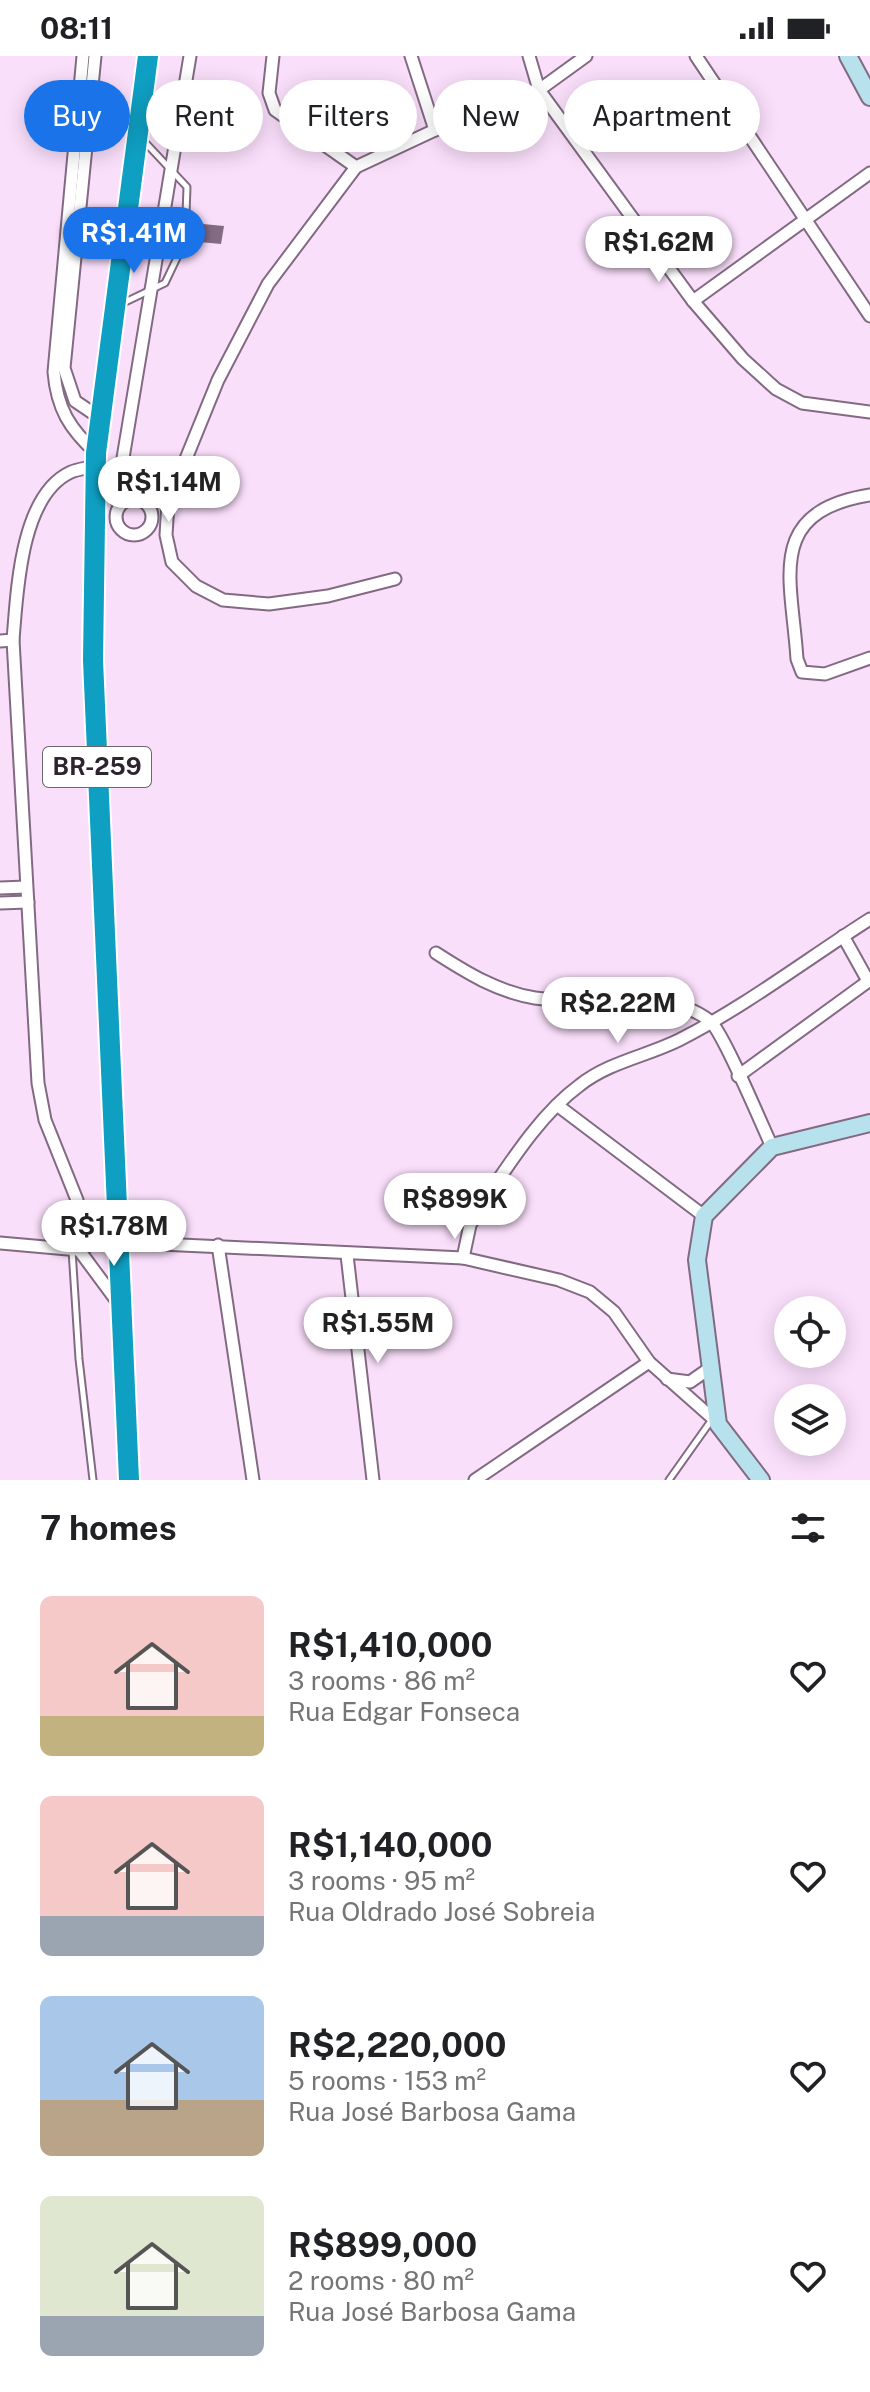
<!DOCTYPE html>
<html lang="en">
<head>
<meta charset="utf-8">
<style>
	:root { --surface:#fff; --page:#f6f6f6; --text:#202124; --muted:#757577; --accent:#1a73e8 }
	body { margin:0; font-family:"Public Sans",sans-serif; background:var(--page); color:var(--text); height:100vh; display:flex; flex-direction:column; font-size:30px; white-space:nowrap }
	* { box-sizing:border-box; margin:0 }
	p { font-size:26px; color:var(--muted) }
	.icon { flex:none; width:44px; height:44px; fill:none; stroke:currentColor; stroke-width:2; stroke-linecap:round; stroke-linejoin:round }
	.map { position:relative; height:1424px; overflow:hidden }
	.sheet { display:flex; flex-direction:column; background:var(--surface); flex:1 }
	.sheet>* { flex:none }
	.hud { position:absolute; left:24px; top:24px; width:822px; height:72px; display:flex; gap:16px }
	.controls { position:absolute; left:774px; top:1240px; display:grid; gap:16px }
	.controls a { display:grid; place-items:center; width:72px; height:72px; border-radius:50%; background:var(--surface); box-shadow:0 4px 20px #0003; font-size:40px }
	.price { position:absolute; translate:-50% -68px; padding:0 18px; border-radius:28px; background:#fff; color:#222; font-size:26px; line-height:52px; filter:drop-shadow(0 2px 4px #0008) }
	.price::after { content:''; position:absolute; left:50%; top:48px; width:24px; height:18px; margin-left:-12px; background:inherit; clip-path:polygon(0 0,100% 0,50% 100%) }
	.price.on { background:var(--accent); color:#fff }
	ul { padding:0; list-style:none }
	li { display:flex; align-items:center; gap:24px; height:200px; padding:0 40px }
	li span { display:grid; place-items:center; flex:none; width:224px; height:160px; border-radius:12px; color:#555 }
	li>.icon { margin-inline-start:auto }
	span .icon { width:96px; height:96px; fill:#fffc; stroke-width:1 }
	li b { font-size:34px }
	h2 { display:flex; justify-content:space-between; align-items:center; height:96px; padding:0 40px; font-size:34px }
	.pill { padding:0 28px; border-radius:36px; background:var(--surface); box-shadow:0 4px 20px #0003; font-size:28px; line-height:72px }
	.pill.on { background:var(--accent); color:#fff }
	.status { display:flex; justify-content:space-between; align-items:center; height:56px; padding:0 40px; background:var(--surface); direction:ltr }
	.status svg { height:22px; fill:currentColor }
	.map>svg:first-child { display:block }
	.building { fill:#836b84 }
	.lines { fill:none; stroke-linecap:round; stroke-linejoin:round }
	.lane-casing { stroke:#826a83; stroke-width:9 }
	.street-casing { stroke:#826a83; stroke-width:15 }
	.secondary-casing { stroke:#826a83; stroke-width:20 }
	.highway-casing { stroke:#fff; stroke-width:24 }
	.lane { stroke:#fff; stroke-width:5 }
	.street { stroke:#fff; stroke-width:11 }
	.secondary { stroke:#b7e2ed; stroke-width:16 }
	.highway { stroke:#0f9fc2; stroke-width:20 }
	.labels { text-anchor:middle; stroke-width:6; stroke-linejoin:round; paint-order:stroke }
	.shield { fill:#fff; stroke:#6d666d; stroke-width:2 }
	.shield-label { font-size:24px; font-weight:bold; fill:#2e242e }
</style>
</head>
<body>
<div class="status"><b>08:11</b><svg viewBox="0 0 49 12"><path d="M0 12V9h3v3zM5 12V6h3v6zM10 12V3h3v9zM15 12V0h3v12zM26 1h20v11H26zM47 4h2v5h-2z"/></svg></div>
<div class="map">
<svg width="870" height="1424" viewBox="0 0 870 1424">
	<rect width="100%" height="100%" fill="#fadffb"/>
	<polygon class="building" points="192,167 224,170 221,188 189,185"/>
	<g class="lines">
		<g class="lane-casing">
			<g id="lane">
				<polyline points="119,249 165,227 185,185 187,131 142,83"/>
				<polyline points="72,1194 79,1303 93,1424"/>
				<polyline points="669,1424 713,1362"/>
			</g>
		</g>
		<g class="street-casing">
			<g id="street">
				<path d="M83 0 54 316C57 353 70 373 96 397"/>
				<polyline points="95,0 64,312 75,345 100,362"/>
				<polyline points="273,0 269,37 275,54 356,111"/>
				<polyline points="411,0 435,74"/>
				<polyline points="529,0 539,34 693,245 743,303 776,333 802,347 870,356"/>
				<polyline points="696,0 870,260"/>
				<polyline points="693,245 870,117"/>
				<path d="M870 439C764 456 792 523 797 603L802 616 825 618 870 602"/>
				<circle cx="134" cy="461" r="18"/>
				<polyline points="116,444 190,0"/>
				<polyline points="395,523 328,540 269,548 223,544 196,530 172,506 166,479 168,447 218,324 268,228 356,111 435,74 539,34 586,0"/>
				<polyline points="0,585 13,584"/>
				<polyline points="0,832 26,831"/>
				<polyline points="0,847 28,846"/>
				<polyline points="843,880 867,923"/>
				<path d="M436 897C467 917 498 936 535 942 587 950 665 929 710 965 723 976 762 1069 772 1091"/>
				<polyline points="738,1020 870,924"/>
				<polyline points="557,1049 704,1160"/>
				<polyline points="118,1186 463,1202 559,1224 590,1236 614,1256 649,1306 718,1367"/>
				<polyline points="0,1187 79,1194"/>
				<polyline points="218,1189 253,1424"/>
				<path d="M72 1193 77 1144 45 1064 38 1027 13 584C17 537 20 439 71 416 78 413 88 412 95 410"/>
				<polyline points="79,1194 119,1248"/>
				<polyline points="79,1194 117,1175"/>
				<polyline points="347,1199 373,1424"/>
				<path d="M463 1202 470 1169 480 1151C508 1110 539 1059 580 1029 609 1006 647 1000 679 984 746 950 807 903 870 863"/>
				<polyline points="667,1323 690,1326 710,1312"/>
				<polyline points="475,1424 649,1306"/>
			</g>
		</g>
		<g class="secondary-casing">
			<g id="secondary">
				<polyline points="848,0 870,41"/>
				<polyline points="761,1424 718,1368 697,1204 704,1160 772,1091 870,1067"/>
			</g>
		</g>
		<g class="highway-casing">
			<polyline id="highway" points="129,1424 93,604 96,397 148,0"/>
		</g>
		<use href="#lane" class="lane"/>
		<use href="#street" class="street"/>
		<use href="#secondary" class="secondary"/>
		<use href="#highway" class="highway"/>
	</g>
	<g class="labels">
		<rect class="shield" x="43" y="691" width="108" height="40" rx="6"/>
		<g class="shield-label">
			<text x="97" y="719">BR-259</text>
		</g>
	</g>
</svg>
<div class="controls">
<a><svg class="icon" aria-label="locate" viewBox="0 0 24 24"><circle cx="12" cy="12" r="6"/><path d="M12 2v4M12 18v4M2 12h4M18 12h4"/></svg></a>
<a><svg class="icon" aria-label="layers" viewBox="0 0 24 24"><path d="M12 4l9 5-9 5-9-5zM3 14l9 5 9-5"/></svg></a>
</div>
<b class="price on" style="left:134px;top:219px">R$1.41M</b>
<b class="price" style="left:659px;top:228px">R$1.62M</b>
<b class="price" style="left:169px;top:468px">R$1.14M</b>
<b class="price" style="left:618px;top:989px">R$2.22M</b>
<b class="price" style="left:455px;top:1185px">R$899K</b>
<b class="price" style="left:114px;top:1212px">R$1.78M</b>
<b class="price" style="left:378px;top:1309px">R$1.55M</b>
<div class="hud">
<a class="pill on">Buy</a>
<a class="pill">Rent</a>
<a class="pill">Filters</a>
<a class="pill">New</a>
<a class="pill">Apartment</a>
</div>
</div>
<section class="sheet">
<h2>7 homes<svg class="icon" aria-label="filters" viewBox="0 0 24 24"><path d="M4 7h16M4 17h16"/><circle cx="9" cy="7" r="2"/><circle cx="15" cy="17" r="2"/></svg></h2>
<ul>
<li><span style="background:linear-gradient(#f6c9c9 75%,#c2b280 0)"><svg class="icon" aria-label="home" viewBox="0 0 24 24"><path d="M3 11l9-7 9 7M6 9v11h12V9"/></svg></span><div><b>R$1,410,000</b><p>3 rooms · 86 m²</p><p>Rua Edgar Fonseca</p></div><svg class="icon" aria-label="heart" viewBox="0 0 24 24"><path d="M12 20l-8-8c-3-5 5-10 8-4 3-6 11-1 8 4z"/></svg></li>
<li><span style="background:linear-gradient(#f6c9c9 75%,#9aa5b1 0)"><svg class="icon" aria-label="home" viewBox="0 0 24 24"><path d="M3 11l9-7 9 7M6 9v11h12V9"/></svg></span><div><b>R$1,140,000</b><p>3 rooms · 95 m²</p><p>Rua Oldrado José Sobreia</p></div><svg class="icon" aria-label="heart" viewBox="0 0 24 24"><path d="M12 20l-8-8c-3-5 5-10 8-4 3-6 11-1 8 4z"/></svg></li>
<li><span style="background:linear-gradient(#a9c7e8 65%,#b9a48a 0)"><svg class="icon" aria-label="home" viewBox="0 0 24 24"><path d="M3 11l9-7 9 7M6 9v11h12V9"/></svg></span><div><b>R$2,220,000</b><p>5 rooms · 153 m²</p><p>Rua José Barbosa Gama</p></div><svg class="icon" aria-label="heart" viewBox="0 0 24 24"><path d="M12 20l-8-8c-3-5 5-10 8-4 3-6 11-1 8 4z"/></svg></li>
<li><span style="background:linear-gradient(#dfe7d0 75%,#9aa5b1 0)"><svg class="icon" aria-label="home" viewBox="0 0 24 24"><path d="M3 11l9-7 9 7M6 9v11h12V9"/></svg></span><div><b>R$899,000</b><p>2 rooms · 80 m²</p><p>Rua José Barbosa Gama</p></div><svg class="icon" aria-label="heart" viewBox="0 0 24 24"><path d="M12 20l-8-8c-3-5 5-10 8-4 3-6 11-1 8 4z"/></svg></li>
</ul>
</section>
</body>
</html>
